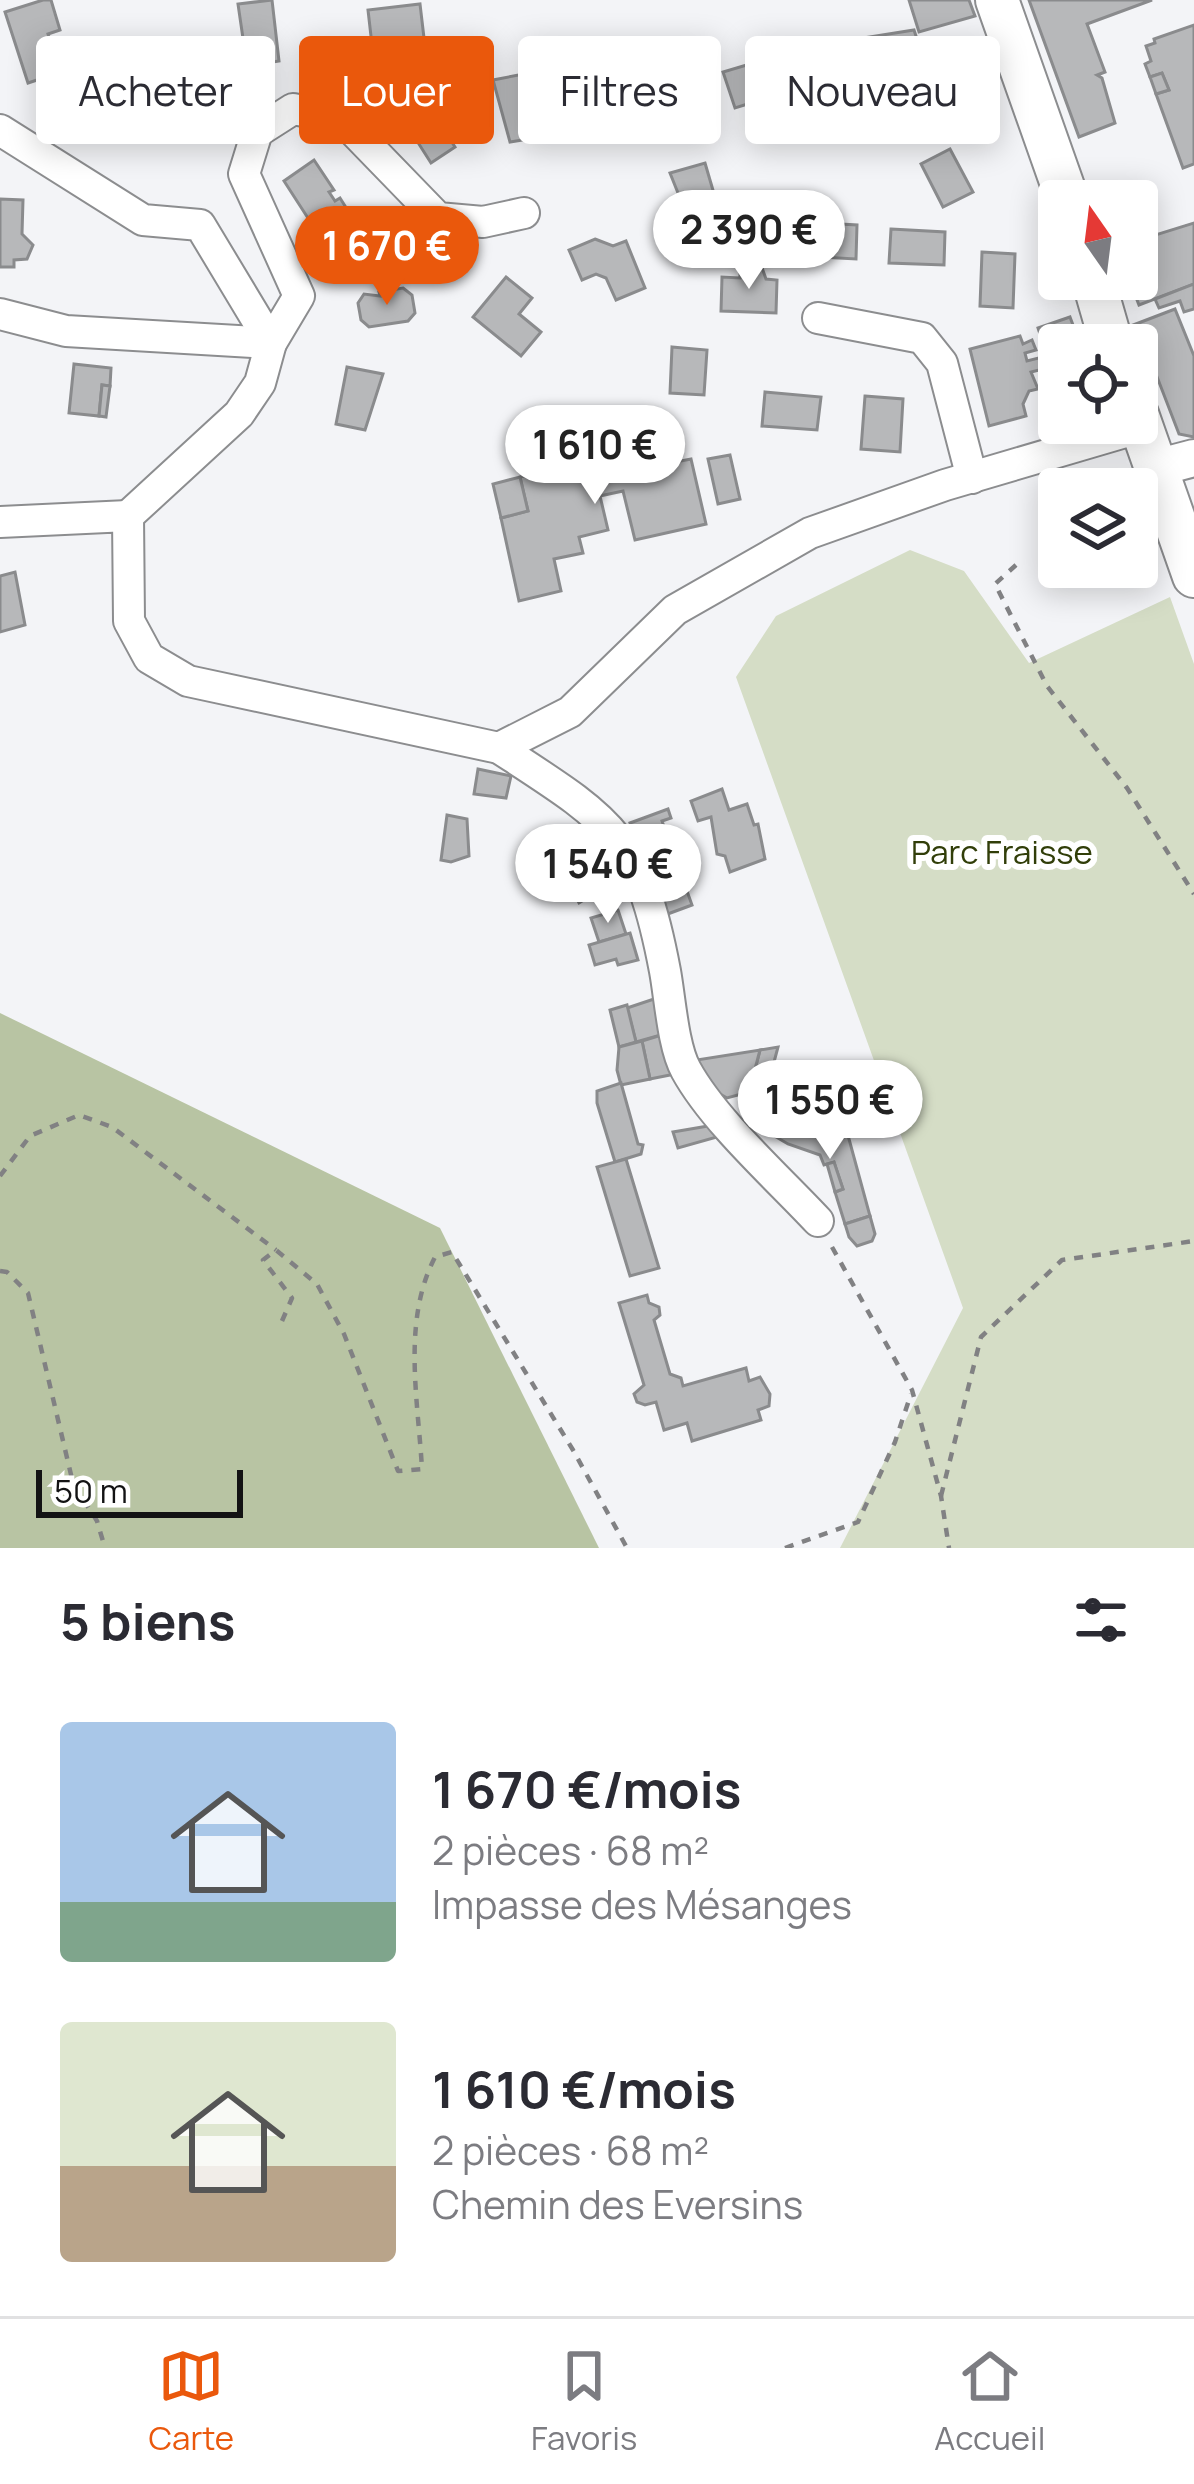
<!DOCTYPE html>
<html lang="fr">
<head>
<meta charset="utf-8">
<style>
	:root { --surface:#fff; --page:#f2f2f3; --text:#2b2b33; --muted:#7c7c81; --line:#e1e1e2; --accent:#ea580c }
	body { margin:0; font-family:Manrope,sans-serif; background:var(--page); color:var(--text); height:100vh; display:flex; flex-direction:column; font-size:45px; white-space:nowrap }
	* { box-sizing:border-box; margin:0 }
	p { font-size:39px; color:var(--muted) }
	.icon { flex:none; width:66px; height:66px; fill:none; stroke:currentColor; stroke-width:2; stroke-linecap:round; stroke-linejoin:round }
	.map { position:relative; height:1548px; overflow:hidden }
	.panel { display:flex; flex-direction:column; background:var(--surface); flex:1 }
	.panel>* { flex:none }
	.hud { position:absolute; left:36px; top:36px; width:1122px; height:108px; display:flex; gap:24px }
	.needle { width:78px; rotate:346deg }
	.controls { position:absolute; left:1038px; top:180px; display:grid; gap:24px }
	.controls a { display:grid; place-items:center; width:120px; height:120px; border-radius:12px; background:var(--surface); box-shadow:0 6px 30px #0003; font-size:60px }
	.scale { position:absolute; left:36px; bottom:30px; width:207px; box-sizing:border-box; padding-left:12px; border:6px solid #131314; border-top:0; font-size:33px; line-height:42px; white-space:nowrap; color:#131314; -webkit-text-stroke:9px #fff; paint-order:stroke }
	.price { position:absolute; translate:-50% -102px; padding:0 27px; border-radius:42px; background:#fff; color:#222; font-size:39px; line-height:78px; filter:drop-shadow(0 3px 6px #0008) }
	.price::after { content:''; position:absolute; left:50%; top:72px; width:36px; height:27px; margin-left:-18px; background:inherit; clip-path:polygon(0 0,100% 0,50% 100%) }
	.price.on { background:var(--accent); color:#fff }
	ul { padding:0; list-style:none }
	li { display:flex; align-items:center; gap:36px; height:300px; padding:0 60px }
	li span { display:grid; place-items:center; flex:none; width:336px; height:240px; border-radius:12px; color:#555 }
	li>.icon { margin-inline-start:auto }
	span .icon { width:144px; height:144px; fill:#fffc; stroke-width:1 }
	li b { font-size:51px }
	h2 { display:flex; justify-content:space-between; align-items:center; height:144px; padding:0 60px; font-size:51px }
	.pill { padding:0 42px; border-radius:12px; background:var(--surface); box-shadow:0 6px 30px #0003; font-size:42px; line-height:108px }
	.pill.on { background:var(--accent); color:#fff }
	.tabs { display:flex; justify-content:space-around; align-items:center; height:168px; border-top:3px solid var(--line); background:var(--surface); font-size:33px; color:var(--muted) }
	.tabs a { display:grid; justify-items:center; gap:6px }
	.tabs .on { color:var(--accent) }
	.map>svg:first-child { display:block }
	.green { fill:#d5ddc6 }
	.forest { fill:#b8c4a3 }
	.building { fill:#b7b8ba; stroke:#8a8b8d; stroke-width:3 }
	.lines { fill:none; stroke-linecap:round; stroke-linejoin:round }
	.minor-casing { stroke:#8c8d8f; stroke-width:34 }
	.tertiary-casing { stroke:#8c8d8f; stroke-width:40 }
	.secondary-casing { stroke:#8c8d8f; stroke-width:46 }
	.path { stroke:#818183; stroke-width:4.5; stroke-dasharray:9 9; stroke-linecap:butt }
	.minor { stroke:#fff; stroke-width:30 }
	.tertiary { stroke:#fff; stroke-width:36 }
	.secondary { stroke:#fff; stroke-width:42 }
	.labels { text-anchor:middle; stroke-width:12; stroke-linejoin:round; paint-order:stroke }
	.park-label { font-size:33px; fill:#313e09; stroke:#fff }
</style>
</head>
<body>
<div class="map">
<svg width="1194" height="1548" viewBox="0 0 1194 1548">
	<rect width="100%" height="100%" fill="#f3f4f7"/>
	<polygon class="green" points="910,550 964,571 1029,663 1170,597 1194,664 1194,1548 840,1548 963,1308 736,677 776,616"/>
	<polygon class="forest" points="0,1013 440,1228 599,1548 0,1548"/>
	<g class="building">
		<polygon points="43,0 51,0 60,30 48,34 61,72 28,83 5,12"/>
		<polygon points="272,0 279,61 247,66 238,4"/>
		<polygon points="909,0 969,0 975,16 919,32"/>
		<polygon points="1029,0 1152,0 1087,24 1105,72 1097,75 1102,78 1115,123 1079,137"/>
		<polygon points="420,4 424,38 372,45 368,10"/>
		<polygon points="1194,25 1194,164 1183,168 1156,94 1169,90 1162,73 1150,77 1145,64 1151,61 1146,46 1155,43 1154,39"/>
		<polygon points="914,30 927,69 866,90 851,40"/>
		<polygon points="851,40 866,90 819,107 801,48"/>
		<polygon points="801,48 809,73 783,78 776,52"/>
		<polygon points="777,56 786,84 757,93 759,99 754,102 735,108 723,72"/>
		<polygon points="673,57 682,87 625,108 615,73"/>
		<polygon points="529,73 541,137 510,142 493,80"/>
		<polygon points="1162,73 1169,90 1156,94 1150,77"/>
		<polygon points="947,79 953,97 942,102 934,85"/>
		<polygon points="430,88 434,114 455,147 431,163 410,130 413,128 407,119 403,92"/>
		<polygon points="950,149 973,192 943,207 921,164"/>
		<polygon points="314,160 334,190 329,192 335,201 340,198 357,225 326,246 284,181"/>
		<polygon points="705,163 722,221 683,232 676,205 682,203 670,173"/>
		<polygon points="0,199 23,200 22,234 33,245 27,259 14,260 14,267 0,267"/>
		<polygon points="804,222 857,225 856,259 802,256"/>
		<polygon points="1194,223 1194,284 1139,305 1129,279 1137,279 1139,240"/>
		<polygon points="891,229 945,232 944,265 889,263"/>
		<polygon points="595,239 613,246 626,241 645,288 616,300 606,278 596,274 582,280 569,250"/>
		<polygon points="982,252 1015,254 1013,308 980,306"/>
		<polygon points="746,264 761,265 766,279 777,280 776,313 721,311 722,277 740,278 740,268"/>
		<polygon points="506,277 532,298 519,314 541,332 521,356 473,317"/>
		<polygon points="1194,284 1194,309 1184,312 1180,301 1159,308 1155,299"/>
		<polygon points="403,288 412,295 415,313 408,321 369,327 361,320 358,303 364,294 380,296 379,292"/>
		<polygon points="1175,309 1194,356 1194,437 1179,434 1144,343 1134,345 1128,327"/>
		<polygon points="1070,317 1079,341 1088,338 1091,345 1059,345 1059,388 1051,367 1031,372 1038,389 1029,391 1023,404 1026,416 989,426 970,349 1020,336 1023,344 1032,340 1036,350 1025,353 1027,361 1047,356 1038,328"/>
		<polygon points="672,347 707,350 704,395 670,393"/>
		<polygon points="74,364 111,368 110,386 102,385 99,416 69,413"/>
		<polygon points="347,367 383,374 365,430 336,424"/>
		<polygon points="102,385 110,386 106,417 99,416"/>
		<polygon points="765,392 821,397 817,430 762,426"/>
		<polygon points="865,396 903,399 900,452 861,449"/>
		<polygon points="648,433 655,466 691,459 706,524 635,540 623,491 600,496 608,530 579,537 583,553 554,559 561,591 519,601 501,518 528,511 520,477 562,467 558,454 589,446 591,453 613,448 611,441"/>
		<polygon points="730,455 740,499 718,504 708,459"/>
		<polygon points="520,477 528,511 501,518 493,484"/>
		<polygon points="15,572 25,625 0,632 0,576"/>
		<polygon points="478,769 511,776 506,798 474,794"/>
		<polygon points="722,789 729,810 747,804 754,825 758,824 765,859 730,872 725,856 717,854 711,817 698,821 691,801"/>
		<polygon points="668,809 671,818 662,821 692,905 665,915 630,823"/>
		<polygon points="447,815 467,819 469,856 451,862 441,860"/>
		<polygon points="574,829 599,873 590,879 597,892 579,903 548,845"/>
		<polygon points="618,910 626,934 599,942 591,918"/>
		<polygon points="630,933 638,960 618,965 616,959 595,965 589,945"/>
		<polygon points="660,997 668,1033 636,1042 627,1008"/>
		<polygon points="627,1005 636,1042 619,1047 610,1010"/>
		<polygon points="668,1033 675,1074 650,1079 642,1041"/>
		<polygon points="642,1041 650,1079 621,1085 617,1070 619,1047"/>
		<polygon points="778,1047 765,1096 749,1092 760,1050"/>
		<polygon points="760,1050 749,1092 727,1098 708,1087 690,1061"/>
		<polygon points="621,1083 638,1144 643,1145 641,1154 615,1162 597,1103 597,1091"/>
		<polygon points="772,1121 831,1128 832,1133 846,1128 870,1216 845,1224 835,1192 843,1189 834,1162 824,1165 820,1155 788,1144 771,1134"/>
		<polygon points="714,1125 717,1137 678,1148 673,1132"/>
		<polygon points="626,1159 659,1268 630,1276 597,1167"/>
		<polygon points="834,1162 843,1189 835,1192 827,1164"/>
		<polygon points="870,1216 875,1234 872,1241 857,1246 849,1237 845,1224"/>
		<polygon points="647,1295 649,1303 659,1307 660,1315 654,1320 670,1374 681,1378 683,1386 746,1368 749,1381 760,1377 770,1394 769,1406 758,1410 761,1420 692,1441 687,1423 664,1430 656,1402 645,1405 637,1402 634,1394 644,1385 619,1303"/>
	</g>
	<g class="lines">
		<g class="minor-casing">
			<g id="minor">
				<polyline points="0,130 143,220 200,225 271,343 260,383 239,414 128,516"/>
				<polyline points="0,314 66,331 271,343 299,296 244,174 257,132 293,109 341,118 438,218 483,222 524,213"/>
				<polyline points="818,318 922,338 942,363 972,478"/>
				<polyline points="0,522 128,516 129,621 149,658 188,681 499,748 570,712 675,610 810,533 945,485 1142,427"/>
				<path d="M499 748C611 821 639 834 665 971 670 998 673 1047 686 1070 714 1121 777 1177 818 1221"/>
			</g>
		</g>
		<g class="tertiary-casing">
			<polyline id="tertiary" points="1156,468 1194,458"/>
		</g>
		<g class="secondary-casing">
			<g id="secondary">
				<polyline points="997,0 1068,201"/>
				<polyline points="1093,279 1112,345"/>
				<polyline points="1137,414 1194,576"/>
			</g>
		</g>
		<g class="path">
			<polyline points="1016,565 995,584 1047,686 1127,788 1194,894"/>
			<polyline points="0,1176 30,1136 79,1115 112,1127 276,1250"/>
			<polyline points="832,1247 912,1390 941,1496 949,1548"/>
			<polyline points="0,1271 7,1272 28,1293 73,1483 97,1521 105,1548"/>
			<path d="M282 1321 292 1298 263 1260 276 1250 317 1284 344 1334 398 1471 422 1469C418 1399 402 1321 435 1257L452 1252 573 1450 627 1548"/>
			<polyline points="941,1496 981,1337 1062,1260 1194,1241"/>
			<polyline points="785,1548 858,1522 895,1442 911,1394"/>
		</g>
		<use href="#minor" class="minor"/>
		<use href="#tertiary" class="tertiary"/>
		<use href="#secondary" class="secondary"/>
	</g>
	<g class="labels">
		<g class="park-label">
			<text x="1002" y="864">Parc Fraisse</text>
		</g>
	</g>
</svg>
<div class="controls">
<a><svg class="needle" viewBox="-14 -14 28 28"><path d="M0-13l5 13h-10z" fill="#e53935"/><path d="M0 13l5-13h-10z" fill="#7c7c81"/></svg></a>
<a><svg class="icon" aria-label="locate" viewBox="0 0 24 24"><circle cx="12" cy="12" r="6"/><path d="M12 2v4M12 18v4M2 12h4M18 12h4"/></svg></a>
<a><svg class="icon" aria-label="layers" viewBox="0 0 24 24"><path d="M12 4l9 5-9 5-9-5zM3 14l9 5 9-5"/></svg></a>
</div>
<div class="scale">50 m</div>
<b class="price" style="left:749px;top:292px">2 390 €</b>
<b class="price on" style="left:387px;top:308px">1 670 €</b>
<b class="price" style="left:595px;top:507px">1 610 €</b>
<b class="price" style="left:608px;top:926px">1 540 €</b>
<b class="price" style="left:830px;top:1162px">1 550 €</b>
<div class="hud">
<a class="pill">Acheter</a>
<a class="pill on">Louer</a>
<a class="pill">Filtres</a>
<a class="pill">Nouveau</a>
</div>
</div>
<section class="panel">
<h2>5 biens<svg class="icon" aria-label="filters" viewBox="0 0 24 24"><path d="M4 7h16M4 17h16"/><circle cx="9" cy="7" r="2"/><circle cx="15" cy="17" r="2"/></svg></h2>
<ul>
<li><span style="background:linear-gradient(#a9c7e8 75%,#7fa58c 0)"><svg class="icon" aria-label="home" viewBox="0 0 24 24"><path d="M3 11l9-7 9 7M6 9v11h12V9"/></svg></span><div><b>1 670 €/mois</b><p>2 pièces · 68 m²</p><p>Impasse des Mésanges</p></div></li>
<li><span style="background:linear-gradient(#dfe7d0 60%,#b9a48a 0)"><svg class="icon" aria-label="home" viewBox="0 0 24 24"><path d="M3 11l9-7 9 7M6 9v11h12V9"/></svg></span><div><b>1 610 €/mois</b><p>2 pièces · 68 m²</p><p>Chemin des Eversins</p></div></li>
</ul>
</section>
<nav class="tabs">
<a class="on"><svg class="icon" aria-label="map" viewBox="0 0 24 24"><path d="M3 6l6-2 6 2 6-2v14l-6 2-6-2-6 2zM9 4v14M15 6v14"/></svg>Carte</a>
<a><svg class="icon" aria-label="saved" viewBox="0 0 24 24"><path d="M7 4h10v16l-5-4-5 4z"/></svg>Favoris</a>
<a><svg class="icon" aria-label="home" viewBox="0 0 24 24"><path d="M3 11l9-7 9 7M6 9v11h12V9"/></svg>Accueil</a>
</nav>
</body>
</html>
